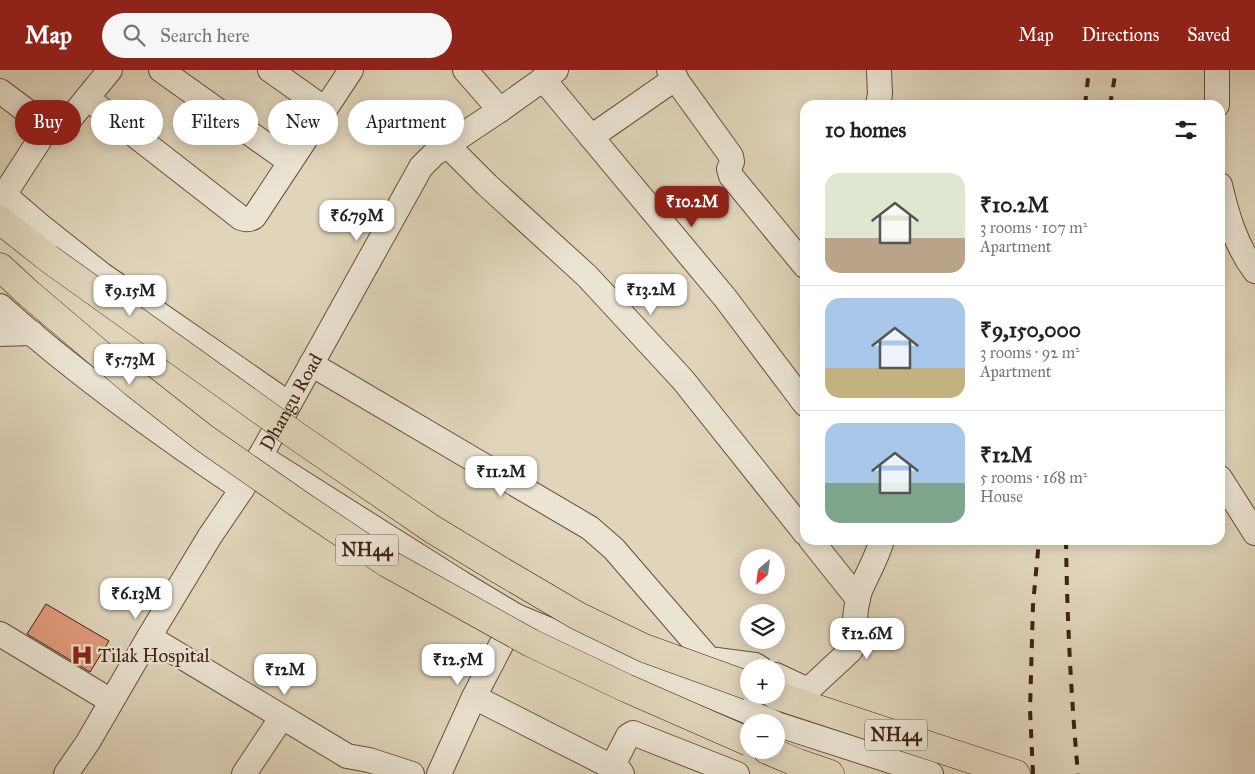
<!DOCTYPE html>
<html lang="en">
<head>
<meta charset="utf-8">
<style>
	:root { --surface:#fff; --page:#f6f6f6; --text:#222; --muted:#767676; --line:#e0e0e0; --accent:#8f2418 }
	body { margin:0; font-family:"IM FELL Great Primer",serif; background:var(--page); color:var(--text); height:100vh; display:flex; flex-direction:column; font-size:19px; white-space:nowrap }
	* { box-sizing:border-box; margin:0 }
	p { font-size:16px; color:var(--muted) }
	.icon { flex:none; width:28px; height:28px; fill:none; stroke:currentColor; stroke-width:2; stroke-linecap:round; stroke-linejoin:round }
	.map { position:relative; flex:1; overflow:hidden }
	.panel { position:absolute; left:800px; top:30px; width:425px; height:445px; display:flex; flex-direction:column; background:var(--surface); border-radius:15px; box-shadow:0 2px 12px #0003 }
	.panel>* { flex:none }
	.top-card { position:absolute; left:15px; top:30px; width:475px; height:45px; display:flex; gap:10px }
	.needle { width:32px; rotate:208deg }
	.buttons { position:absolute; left:740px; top:479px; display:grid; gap:10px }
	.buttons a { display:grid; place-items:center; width:45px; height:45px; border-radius:50%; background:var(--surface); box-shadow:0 2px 12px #0003; font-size:25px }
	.price { position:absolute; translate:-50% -42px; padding:0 11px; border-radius:10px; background:#fff; color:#222; font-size:16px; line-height:32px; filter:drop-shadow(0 1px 2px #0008) }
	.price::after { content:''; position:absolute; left:50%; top:30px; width:15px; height:11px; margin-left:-8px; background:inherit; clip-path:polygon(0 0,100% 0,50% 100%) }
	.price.on { background:var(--accent); color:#fff }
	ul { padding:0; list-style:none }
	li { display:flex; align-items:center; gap:15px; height:125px; padding:0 25px }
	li+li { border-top:1px solid var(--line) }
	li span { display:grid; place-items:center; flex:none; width:140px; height:100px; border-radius:15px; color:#555 }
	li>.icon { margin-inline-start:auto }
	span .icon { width:60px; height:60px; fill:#fffc; stroke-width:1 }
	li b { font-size:21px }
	h2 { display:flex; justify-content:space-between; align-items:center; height:60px; padding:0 25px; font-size:21px }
	.pill { padding:0 18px; border-radius:22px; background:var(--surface); box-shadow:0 2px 12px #0003; font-size:18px; line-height:45px }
	.pill.on { background:var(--accent); color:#fff }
	header { display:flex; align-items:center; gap:30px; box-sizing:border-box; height:70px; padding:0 25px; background:var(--accent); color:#fff }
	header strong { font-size:24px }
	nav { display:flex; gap:28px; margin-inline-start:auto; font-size:18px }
	.search { width:350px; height:45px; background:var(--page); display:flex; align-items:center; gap:12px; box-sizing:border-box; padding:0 18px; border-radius:28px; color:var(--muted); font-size:19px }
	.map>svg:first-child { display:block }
	.building { fill:#e29b7c; stroke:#3f2212 }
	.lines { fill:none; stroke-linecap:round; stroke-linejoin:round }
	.minor-casing { stroke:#674f3c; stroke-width:26 }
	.highway-casing { stroke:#3f2212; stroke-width:29 }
	.minor { stroke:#ebe4d3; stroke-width:24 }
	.highway { stroke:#e0d5bb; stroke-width:28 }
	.rail { stroke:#3f2212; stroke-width:4; stroke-dasharray:9 9; stroke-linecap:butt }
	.highway-bridge-casing { stroke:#3f2212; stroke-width:29; stroke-linecap:butt }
	.highway-bridge { stroke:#e0d5bb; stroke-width:28 }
	.labels { text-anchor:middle; stroke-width:4.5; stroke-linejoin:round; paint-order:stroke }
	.shield { fill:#ebe4d3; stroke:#735c4c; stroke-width:1 }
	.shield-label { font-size:18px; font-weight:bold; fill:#3f2212 }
	.street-label { font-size:19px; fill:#3f2212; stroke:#ebe4d3 }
	.poi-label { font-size:19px; fill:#3f2212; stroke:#ebe4d3; text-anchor:start }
</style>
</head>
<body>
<header>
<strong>Map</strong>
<div class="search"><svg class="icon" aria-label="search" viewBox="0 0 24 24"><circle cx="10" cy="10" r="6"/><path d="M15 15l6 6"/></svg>Search here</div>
<nav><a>Map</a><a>Directions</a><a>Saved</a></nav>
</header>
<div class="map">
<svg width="1255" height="704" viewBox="0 0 1255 704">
	<rect width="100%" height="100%" fill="#e0d5bb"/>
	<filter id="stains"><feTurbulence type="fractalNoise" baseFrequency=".004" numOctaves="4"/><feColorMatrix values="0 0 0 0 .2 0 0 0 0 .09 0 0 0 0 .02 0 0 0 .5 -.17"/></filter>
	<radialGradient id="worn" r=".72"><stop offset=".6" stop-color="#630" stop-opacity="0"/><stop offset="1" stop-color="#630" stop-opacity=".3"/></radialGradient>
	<polygon class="building" points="46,534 109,571 90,602 27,564"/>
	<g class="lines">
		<g class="minor-casing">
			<g id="minor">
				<polyline points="161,0 290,92"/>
				<polyline points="270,0 325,39"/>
				<polyline points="465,0 500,40"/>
				<polyline points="669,0 731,86 732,92 729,99 731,106 805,196"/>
				<polyline points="543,9 726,229 805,334"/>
				<path d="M0 21 48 57C53 61 56 63 61 60L110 0"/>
				<path d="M87 28 241 148C246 150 249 150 254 147L351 0"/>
				<polyline points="878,35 880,24 879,0"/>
				<polyline points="1217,35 1217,0"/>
				<polyline points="591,67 676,8"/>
				<polyline points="447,75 487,115 587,206 683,310 805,463"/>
				<path d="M1220 115C1227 145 1236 176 1255 201"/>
				<polyline points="0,121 43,158 101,204 289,334"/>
				<polyline points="4,125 48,57"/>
				<path d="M0 236C75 303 158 363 242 419"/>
				<polyline points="0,264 32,263"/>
				<polyline points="311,294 590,458 614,479 709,589 755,595 760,598"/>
				<polyline points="260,386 461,513 516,546 773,652"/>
				<polyline points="1220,408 1255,463"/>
				<polyline points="811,470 858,529"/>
				<polyline points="0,564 111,631"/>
				<polyline points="149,567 347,686 369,690 412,704"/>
				<path d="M776 605 808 620 850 581 853 576C855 558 854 538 860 521 867 504 877 488 882 470"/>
				<polyline points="474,627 612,697 620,701 622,704"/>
				<polyline points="776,654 931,704"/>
				<polyline points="612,697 628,666 633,663 737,704"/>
				<path id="s1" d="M66 704 88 672 149 567 210 466 242 419 421 97 434 84 500 40 556 0"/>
				<polyline points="244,704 282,647"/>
				<polyline points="439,704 474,627 516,546"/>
			</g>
		</g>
		<g class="highway-casing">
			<g id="highway">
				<polyline points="0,150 48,188"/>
				<polyline points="0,197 27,222"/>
				<polyline points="775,625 1016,704"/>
				<polyline points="767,680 798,693 830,704"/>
			</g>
		</g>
		<use href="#minor" class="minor"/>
		<use href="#highway" class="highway"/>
		<g class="rail">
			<polyline points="1085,35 1089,0"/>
			<polyline points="1110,35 1116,0"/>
			<path d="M1066 470C1067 548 1071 626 1078 704"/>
			<polyline points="1033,704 1030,640 1033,535 1039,470"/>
		</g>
		<g class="highway-bridge-casing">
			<g id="highway-bridge">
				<polyline points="48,188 298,367 432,459 498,499 578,546 644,578 749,616"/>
				<polyline points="27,222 134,313 204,368 299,434 387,493 531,573 626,618 749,672"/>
			</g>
		</g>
		<use href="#highway-bridge" class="highway-bridge"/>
	</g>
	<defs>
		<g id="hospital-bare" transform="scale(1.725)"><path d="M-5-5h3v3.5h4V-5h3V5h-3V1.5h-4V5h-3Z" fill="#8f2418" stroke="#ebe4d3" stroke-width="2.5" paint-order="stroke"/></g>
	</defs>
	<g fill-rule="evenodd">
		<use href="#hospital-bare" x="82" y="585"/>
	</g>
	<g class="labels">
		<g class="shield">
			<rect x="336" y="464.5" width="62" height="31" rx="4"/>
			<rect x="865" y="649.5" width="62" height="31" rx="4"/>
		</g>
		<g class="shield-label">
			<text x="367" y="486">NH44</text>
			<text x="896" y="671">NH44</text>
		</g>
		<g class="street-label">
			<text dy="7" stroke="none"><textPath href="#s1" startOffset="435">Dhangu Road</textPath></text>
		</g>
		<g class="poi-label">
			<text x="98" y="592">Tilak Hospital</text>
		</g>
	</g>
	<rect width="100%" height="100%" filter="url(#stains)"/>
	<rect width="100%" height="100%" fill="url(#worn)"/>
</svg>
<div class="buttons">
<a><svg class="needle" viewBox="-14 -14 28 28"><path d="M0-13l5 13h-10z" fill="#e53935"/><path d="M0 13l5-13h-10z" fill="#767676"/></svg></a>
<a><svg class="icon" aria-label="layers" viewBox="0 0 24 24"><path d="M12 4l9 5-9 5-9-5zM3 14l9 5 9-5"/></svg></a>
<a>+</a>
<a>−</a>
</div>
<b class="price on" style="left:692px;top:158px">₹10.2M</b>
<b class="price" style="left:357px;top:172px">₹6.79M</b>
<b class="price" style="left:651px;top:246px">₹13.2M</b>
<b class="price" style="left:130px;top:247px">₹9.15M</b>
<b class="price" style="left:130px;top:316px">₹5.73M</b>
<b class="price" style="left:501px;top:428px">₹11.2M</b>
<b class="price" style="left:136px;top:550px">₹6.13M</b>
<b class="price" style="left:867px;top:590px">₹12.6M</b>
<b class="price" style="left:458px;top:616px">₹12.5M</b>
<b class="price" style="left:285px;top:626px">₹12M</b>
<div class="top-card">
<a class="pill on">Buy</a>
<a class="pill">Rent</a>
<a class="pill">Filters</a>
<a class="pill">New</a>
<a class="pill">Apartment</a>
</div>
<section class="panel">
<h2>10 homes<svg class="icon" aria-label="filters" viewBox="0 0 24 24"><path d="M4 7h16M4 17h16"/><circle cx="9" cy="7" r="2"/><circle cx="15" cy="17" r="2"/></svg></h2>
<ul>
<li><span style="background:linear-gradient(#dfe7d0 65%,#b9a48a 0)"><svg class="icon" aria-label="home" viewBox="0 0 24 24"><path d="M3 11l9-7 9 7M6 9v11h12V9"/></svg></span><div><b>₹10.2M</b><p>3 rooms · 107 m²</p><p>Apartment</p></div></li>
<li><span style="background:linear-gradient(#a9c7e8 70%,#c2b280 0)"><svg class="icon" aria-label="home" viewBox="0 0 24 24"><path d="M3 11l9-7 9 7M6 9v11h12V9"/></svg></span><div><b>₹9,150,000</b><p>3 rooms · 92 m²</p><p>Apartment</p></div></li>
<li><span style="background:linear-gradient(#a9c7e8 60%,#7fa58c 0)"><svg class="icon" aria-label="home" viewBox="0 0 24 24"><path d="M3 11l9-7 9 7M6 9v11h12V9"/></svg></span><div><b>₹12M</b><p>5 rooms · 168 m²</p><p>House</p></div></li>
</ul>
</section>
</div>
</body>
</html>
